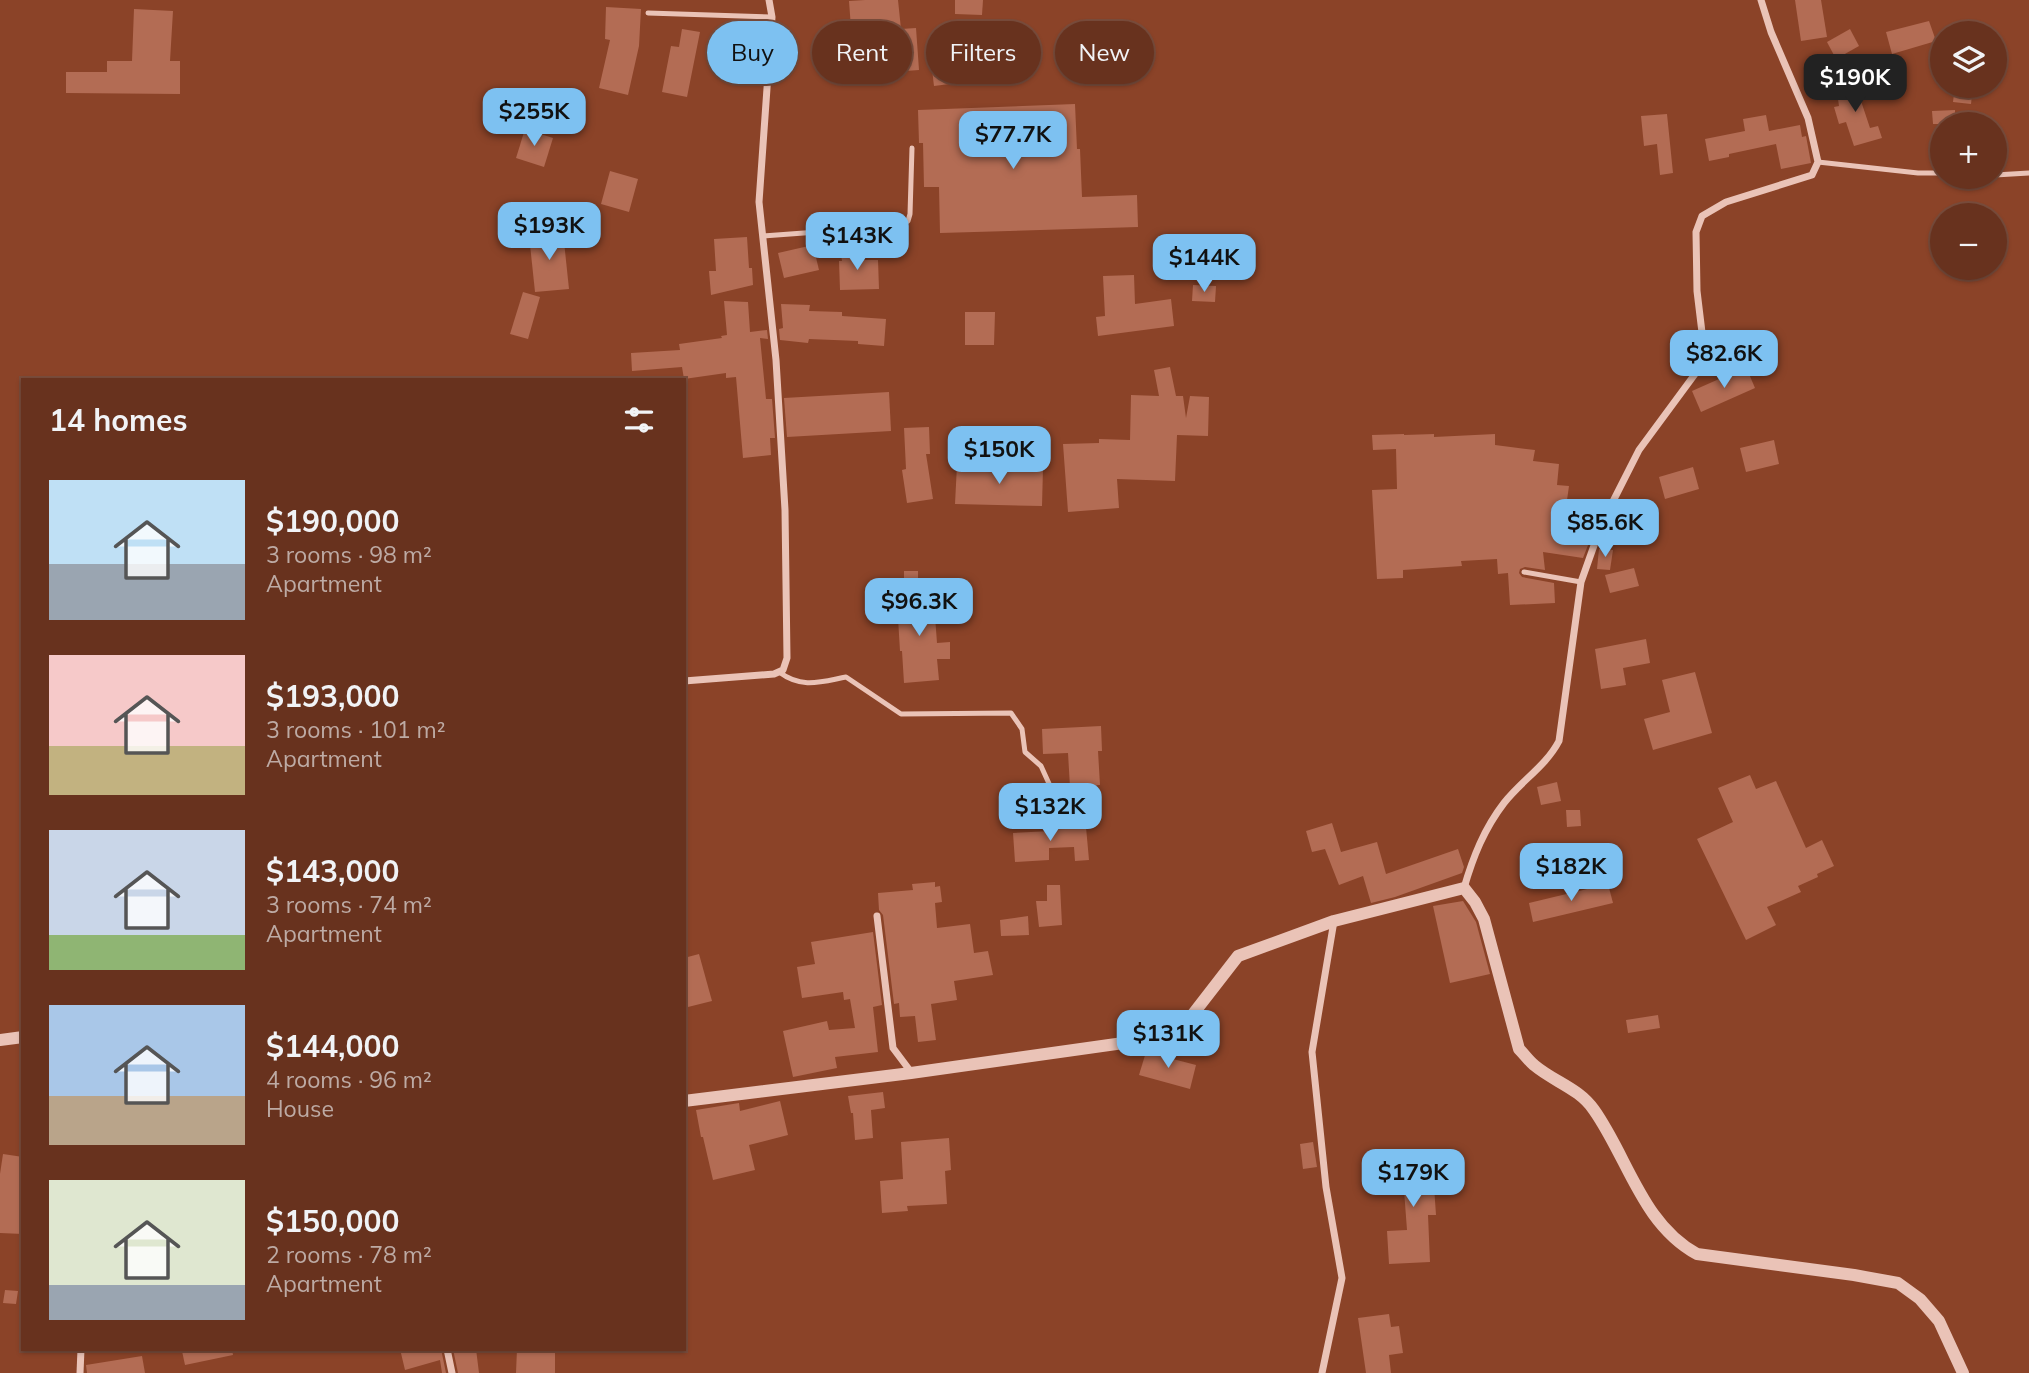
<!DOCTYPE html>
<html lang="en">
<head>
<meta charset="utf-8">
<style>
	:root { --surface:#68321e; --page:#703e2b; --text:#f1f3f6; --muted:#bdaaa4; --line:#7b4d3c; --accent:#7dc1f1 }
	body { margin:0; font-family:Mulish,sans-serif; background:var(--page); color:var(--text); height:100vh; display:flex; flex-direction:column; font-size:26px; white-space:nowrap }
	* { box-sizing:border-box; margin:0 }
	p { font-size:23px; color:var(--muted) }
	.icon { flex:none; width:38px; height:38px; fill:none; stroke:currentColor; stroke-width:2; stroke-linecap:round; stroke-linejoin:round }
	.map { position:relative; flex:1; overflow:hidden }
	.panel { position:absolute; left:21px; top:378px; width:665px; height:973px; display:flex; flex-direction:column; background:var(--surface); border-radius:0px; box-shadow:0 2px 5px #0004,0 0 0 2px var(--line) }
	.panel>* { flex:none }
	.top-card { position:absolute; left:707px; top:21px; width:665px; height:63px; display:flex; gap:14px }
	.tools { position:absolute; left:1930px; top:21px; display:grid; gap:14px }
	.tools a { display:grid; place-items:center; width:77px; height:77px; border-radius:50%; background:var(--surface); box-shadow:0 2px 5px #0004,0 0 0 2px var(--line); font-size:35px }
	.price { position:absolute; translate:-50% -60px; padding:0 16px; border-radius:14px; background:var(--accent); color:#111; font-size:23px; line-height:46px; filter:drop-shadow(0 2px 4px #0008) }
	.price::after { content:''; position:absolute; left:50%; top:42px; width:21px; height:16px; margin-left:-10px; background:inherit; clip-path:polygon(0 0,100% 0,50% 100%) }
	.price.current { background:#222; color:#fff }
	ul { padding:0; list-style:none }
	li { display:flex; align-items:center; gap:21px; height:175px; padding:0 28px }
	li span { display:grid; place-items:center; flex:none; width:196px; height:140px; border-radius:0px; color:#555 }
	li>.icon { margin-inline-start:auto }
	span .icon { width:84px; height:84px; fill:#fffc; stroke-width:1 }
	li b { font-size:30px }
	h2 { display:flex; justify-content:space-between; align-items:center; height:84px; padding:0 28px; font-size:30px }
	.pill { padding:0 24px; border-radius:32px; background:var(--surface); box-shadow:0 2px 5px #0004,0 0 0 2px var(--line); font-size:24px; line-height:63px }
	.pill.current { background:var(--accent); color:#111 }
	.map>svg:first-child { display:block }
	.building { fill:#b36c54 }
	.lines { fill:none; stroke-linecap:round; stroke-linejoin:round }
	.service { stroke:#eac3b7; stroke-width:5 }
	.minor { stroke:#eac3b7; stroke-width:7 }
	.tertiary { stroke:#eac3b7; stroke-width:12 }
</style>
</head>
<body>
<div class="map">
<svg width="2029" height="1373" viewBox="0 0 2029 1373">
	<rect width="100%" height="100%" fill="#8b4328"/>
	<g class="building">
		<polygon points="865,0 898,0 901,29 916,28 919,70 879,73 876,26 851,28 849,1"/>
		<polygon points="955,0 983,0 982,15 955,14"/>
		<polygon points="1795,0 1821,0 1827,37 1801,41"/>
		<polygon points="606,7 641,9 639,46 628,95 599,88 610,40 605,39"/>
		<polygon points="134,9 173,11 170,61 180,61 180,94 66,93 66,72 107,72 107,61 132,61"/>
		<polygon points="1929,21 1936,41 1892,54 1886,32"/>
		<polygon points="682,29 700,32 687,97 662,92 671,46 679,47"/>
		<polygon points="1850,29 1859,46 1836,59 1827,42"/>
		<polygon points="969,56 973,81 934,86 931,61"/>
		<polygon points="1863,82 1865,95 1859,95 1870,128 1878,126 1882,138 1854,146 1846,122 1839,124 1834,107 1839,106 1836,85"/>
		<polygon points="1955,86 1973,86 1971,104 1953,102"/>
		<polygon points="1075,104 1077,149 1080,149 1082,197 1137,195 1138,227 940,233 939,187 924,187 923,143 919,143 918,110"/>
		<polygon points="1955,110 1955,124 1933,124 1932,111"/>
		<polygon points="1667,114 1673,173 1660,175 1657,144 1644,146 1641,116"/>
		<polygon points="1766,115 1769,131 1800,125 1802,137 1806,136 1811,163 1781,169 1776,144 1729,154 1729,157 1709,161 1705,139 1745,131 1743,119"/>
		<polygon points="525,129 553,138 544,167 516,158"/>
		<polygon points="610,171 638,179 629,212 601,204"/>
		<polygon points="563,232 569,289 535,292 529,235"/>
		<polygon points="747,237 749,268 752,268 753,285 711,295 709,271 716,271 714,239"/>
		<polygon points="813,245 819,270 784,278 778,253"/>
		<polygon points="853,245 856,260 878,260 879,289 840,290 839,261 842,261 840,248"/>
		<polygon points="1134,275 1135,304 1171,299 1174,326 1098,336 1096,317 1105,316 1103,276"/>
		<polygon points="1193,285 1216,286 1215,302 1192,301"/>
		<polygon points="523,292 540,297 528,339 510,334"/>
		<polygon points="724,301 748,302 750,332 767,330 768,339 760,338 766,399 772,399 775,438 770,438 771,455 743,458 736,377 726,378 726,373 684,379 682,367 632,371 631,353 680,350 679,344 722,338 721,336 727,335"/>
		<polygon points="781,304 810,305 809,311 842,312 842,316 886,319 884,346 858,344 858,341 809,339 808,343 780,340 779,329 783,328"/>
		<polygon points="965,312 995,312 994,345 965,345"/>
		<polygon points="1170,367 1176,396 1183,396 1186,418 1190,396 1209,397 1208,436 1177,435 1175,481 1117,479 1119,508 1068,512 1063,444 1099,443 1099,439 1130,440 1131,395 1159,396 1154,370"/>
		<polygon points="1746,367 1755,388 1701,412 1692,391"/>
		<polygon points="889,392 891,431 787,437 784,398"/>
		<polygon points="929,427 930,454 926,454 933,499 907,503 902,470 906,469 904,428"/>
		<polygon points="1404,434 1404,435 1434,434 1434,437 1495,434 1495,445 1535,450 1533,461 1559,464 1557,485 1569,486 1567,500 1604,504 1583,558 1543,552 1545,570 1525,567 1520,569 1519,573 1522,577 1554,583 1555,603 1510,605 1508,573 1498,574 1497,559 1461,561 1462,566 1403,570 1403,578 1377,579 1372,490 1397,489 1396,449 1373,450 1372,435"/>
		<polygon points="1774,440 1779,464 1746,472 1740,448"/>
		<polygon points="957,465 1043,468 1042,506 955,504"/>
		<polygon points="1693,467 1699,489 1665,499 1659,477"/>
		<polygon points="1599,549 1613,550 1610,570 1597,569"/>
		<polygon points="1634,568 1639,586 1610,593 1605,575"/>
		<polygon points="904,571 918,571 918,617 935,616 937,643 950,642 950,659 937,659 939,680 904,683 902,651 900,651 898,618 904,618"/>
		<polygon points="1646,639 1650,663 1623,668 1626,685 1601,689 1595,649"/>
		<polygon points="1695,672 1712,733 1653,750 1644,719 1670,712 1662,680"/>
		<polygon points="1101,726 1102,751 1098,751 1100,785 1070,787 1068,753 1043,754 1042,729"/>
		<polygon points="1750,775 1756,789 1776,781 1806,848 1822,840 1834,866 1817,874 1818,877 1798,886 1801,892 1767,907 1776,925 1746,940 1697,839 1733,822 1718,788"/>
		<polygon points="1557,782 1561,801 1541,805 1537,787"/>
		<polygon points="1566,810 1580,810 1581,826 1567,827"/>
		<polygon points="1066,822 1066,829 1086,827 1089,860 1075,861 1074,847 1049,848 1049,860 1015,862 1013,833 1051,831 1051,823"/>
		<polygon points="1332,823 1341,852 1377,842 1386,874 1458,849 1464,867 1462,873 1395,897 1371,903 1363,876 1339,885 1325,849 1312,852 1306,831"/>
		<polygon points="935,882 935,887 940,886 942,902 935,903 937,928 970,924 974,953 988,951 993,975 954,981 957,1000 931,1004 936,1040 918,1042 915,1016 900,1017 899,1003 894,1004 883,915 879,910 878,893 913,890 912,884"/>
		<polygon points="1608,884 1613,903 1533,922 1529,903"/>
		<polygon points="1047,885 1060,885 1062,925 1039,927 1036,901 1047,901"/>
		<polygon points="1463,901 1476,922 1490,974 1450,983 1433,906"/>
		<polygon points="1028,916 1029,935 1001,936 1000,920"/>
		<polygon points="873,932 882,1005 873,1007 878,1052 835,1057 837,1068 793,1077 783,1031 827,1021 829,1030 855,1028 850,999 844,1000 843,992 802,998 797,967 815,964 811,942"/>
		<polygon points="699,954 712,1001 684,1008 684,958"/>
		<polygon points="1658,1015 1660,1028 1628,1033 1626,1020"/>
		<polygon points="1146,1052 1196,1065 1190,1089 1139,1075"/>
		<polygon points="883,1092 885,1108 871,1110 873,1138 855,1140 853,1113 851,1113 848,1096"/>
		<polygon points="780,1101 788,1135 749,1145 755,1170 713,1180 703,1137 701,1137 696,1110 739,1103 740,1111"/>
		<polygon points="949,1138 951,1170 945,1171 947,1204 907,1206 908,1211 882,1213 880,1181 903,1179 901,1142"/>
		<polygon points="1313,1142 1317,1167 1303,1169 1300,1144"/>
		<polygon points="3,1154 23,1157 23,1234 0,1233 0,1174"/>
		<polygon points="1420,1155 1420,1158 1432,1157 1436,1215 1428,1215 1430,1262 1389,1264 1387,1231 1407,1230 1404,1190 1391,1191 1388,1158"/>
		<polygon points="5,1290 18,1291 16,1304 3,1303"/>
		<polygon points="1389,1314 1391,1327 1399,1326 1403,1353 1389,1355 1391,1373 1366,1373 1358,1318"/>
		<polygon points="192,1349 232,1349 233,1355 185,1365 182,1351"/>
		<polygon points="400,1349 441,1349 446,1373 442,1373 440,1360 405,1370"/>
		<polygon points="453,1349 476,1349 479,1373 458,1373"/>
		<polygon points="517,1349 555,1349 555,1373 516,1373"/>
		<polygon points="142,1356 145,1373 87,1373 86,1365"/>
	</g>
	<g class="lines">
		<g class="service">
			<polyline points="648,13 772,17"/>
			<polyline points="1818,162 1918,173 1942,173"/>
			<polyline points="1995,175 2029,173"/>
			<polyline points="763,236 899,226 908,221 910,214 912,148"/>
			<polyline points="1524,572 1581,582"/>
			<path d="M779 672C802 689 820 682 846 677L901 714 1011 713 1022 729 1025 752 1041 766 1056 799"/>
		</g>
		<g class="minor">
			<polyline points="684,681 774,674 783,670 787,658 785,510 776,360 759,202 772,17 769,0"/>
			<path d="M1464 888C1473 857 1484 829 1504 803 1521 781 1546 766 1559 741L1581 582 1602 523 1639 450 1698 370 1704 349 1697 291 1696 232 1702 216 1726 202 1812 175 1818 162 1808 118 1771 32 1761 0"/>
			<polyline points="877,916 893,1048 911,1072"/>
			<polyline points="447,1349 452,1373"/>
			<polyline points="80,1373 81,1349"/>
			<polyline points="1322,1373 1342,1278 1326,1187 1312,1052 1334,921"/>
		</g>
		<g class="tertiary">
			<polyline points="0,1040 23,1037"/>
			<path d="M684 1101 911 1073 1173 1036 1183 1027 1238 956 1334 921 1464 888 1475 902 1484 919 1519 1049C1524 1054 1529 1061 1534 1065 1554 1082 1579 1088 1594 1110 1628 1158 1642 1224 1697 1254L1854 1275 1898 1283 1920 1299 1939 1321 1963 1373"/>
		</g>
	</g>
</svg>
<div class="tools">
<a><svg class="icon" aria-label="layers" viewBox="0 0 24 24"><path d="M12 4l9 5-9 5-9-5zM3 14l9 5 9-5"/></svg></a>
<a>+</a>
<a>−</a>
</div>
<b class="price current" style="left:1855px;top:114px">$190K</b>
<b class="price" style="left:534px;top:148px">$255K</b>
<b class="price" style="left:1013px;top:171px">$77.7K</b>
<b class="price" style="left:549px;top:262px">$193K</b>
<b class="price" style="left:857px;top:272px">$143K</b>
<b class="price" style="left:1204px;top:294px">$144K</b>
<b class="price" style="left:1724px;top:390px">$82.6K</b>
<b class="price" style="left:999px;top:486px">$150K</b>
<b class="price" style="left:1605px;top:559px">$85.6K</b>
<b class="price" style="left:919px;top:638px">$96.3K</b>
<b class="price" style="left:1050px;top:843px">$132K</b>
<b class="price" style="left:1571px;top:903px">$182K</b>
<b class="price" style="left:1168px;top:1070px">$131K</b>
<b class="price" style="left:1413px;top:1209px">$179K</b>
<div class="top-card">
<a class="pill current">Buy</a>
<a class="pill">Rent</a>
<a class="pill">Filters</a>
<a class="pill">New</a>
</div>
<section class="panel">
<h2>14 homes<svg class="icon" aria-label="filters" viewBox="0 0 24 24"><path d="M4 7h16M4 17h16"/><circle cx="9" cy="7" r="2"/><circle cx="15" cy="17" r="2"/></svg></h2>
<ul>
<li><span style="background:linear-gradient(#bfe0f5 60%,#9aa5b1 0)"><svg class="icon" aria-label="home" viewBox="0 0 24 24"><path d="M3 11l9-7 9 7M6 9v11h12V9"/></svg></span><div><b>$190,000</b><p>3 rooms · 98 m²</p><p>Apartment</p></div></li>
<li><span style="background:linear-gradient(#f6c9c9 65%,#c2b280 0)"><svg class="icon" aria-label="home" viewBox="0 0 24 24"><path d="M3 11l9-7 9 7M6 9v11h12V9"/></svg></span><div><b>$193,000</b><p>3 rooms · 101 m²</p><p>Apartment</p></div></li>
<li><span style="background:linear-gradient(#c9d6e8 75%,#8fb573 0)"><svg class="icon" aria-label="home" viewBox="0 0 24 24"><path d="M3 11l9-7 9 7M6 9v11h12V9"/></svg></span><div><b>$143,000</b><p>3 rooms · 74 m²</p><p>Apartment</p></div></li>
<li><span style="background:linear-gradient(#a9c7e8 65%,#b9a48a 0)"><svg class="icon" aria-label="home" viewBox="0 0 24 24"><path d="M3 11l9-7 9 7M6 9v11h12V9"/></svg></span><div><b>$144,000</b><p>4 rooms · 96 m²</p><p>House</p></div></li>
<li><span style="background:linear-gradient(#dfe7d0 75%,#9aa5b1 0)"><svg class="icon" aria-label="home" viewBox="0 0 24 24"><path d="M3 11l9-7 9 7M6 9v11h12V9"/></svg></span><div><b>$150,000</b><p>2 rooms · 78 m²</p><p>Apartment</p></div></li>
</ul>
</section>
</div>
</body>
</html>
